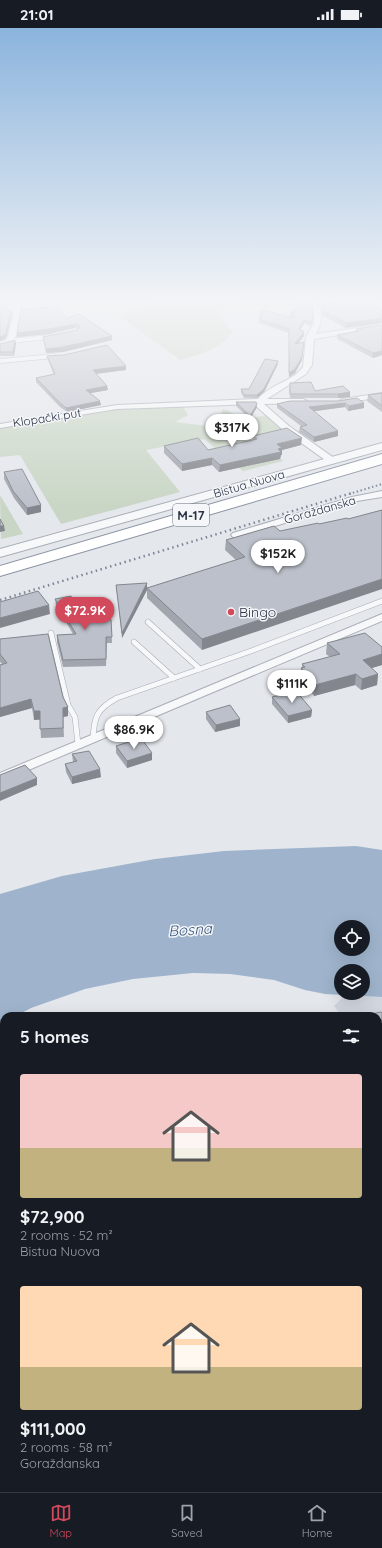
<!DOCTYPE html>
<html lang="en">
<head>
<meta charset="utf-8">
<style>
	:root { --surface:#171b24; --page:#20242c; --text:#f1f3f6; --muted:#9ea1a6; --line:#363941; --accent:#d1495b }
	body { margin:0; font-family:Quicksand,sans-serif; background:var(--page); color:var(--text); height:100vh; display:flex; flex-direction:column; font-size:15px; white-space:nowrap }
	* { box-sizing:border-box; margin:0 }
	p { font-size:13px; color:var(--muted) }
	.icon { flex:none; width:22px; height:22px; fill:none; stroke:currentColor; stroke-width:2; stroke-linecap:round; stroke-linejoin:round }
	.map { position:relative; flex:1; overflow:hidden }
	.panel { position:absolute; left:0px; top:984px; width:382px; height:480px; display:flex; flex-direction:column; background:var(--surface); border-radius:12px 12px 0 0; box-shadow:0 4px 16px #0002 }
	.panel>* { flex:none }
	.buttons { position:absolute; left:334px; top:892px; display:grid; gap:8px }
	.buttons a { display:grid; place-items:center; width:36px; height:36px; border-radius:50%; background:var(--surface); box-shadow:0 4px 16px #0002; font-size:20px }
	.price { position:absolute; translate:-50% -34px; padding:0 9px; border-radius:14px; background:#fff; color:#222; font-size:13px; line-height:26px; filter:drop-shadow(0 1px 2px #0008) }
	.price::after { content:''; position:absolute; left:50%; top:24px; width:12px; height:9px; margin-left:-6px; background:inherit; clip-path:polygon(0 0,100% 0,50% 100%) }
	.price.current { background:var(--accent); color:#fff }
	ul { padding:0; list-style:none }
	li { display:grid; align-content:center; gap:8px; height:212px; padding:0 20px }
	li span { display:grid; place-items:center; height:124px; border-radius:4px; color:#555 }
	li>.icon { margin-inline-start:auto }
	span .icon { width:72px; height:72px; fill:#fffc; stroke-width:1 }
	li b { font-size:17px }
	h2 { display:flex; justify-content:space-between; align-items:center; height:48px; padding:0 20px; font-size:17px }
	.status { display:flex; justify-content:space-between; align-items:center; height:28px; padding:0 20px; background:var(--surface); direction:ltr }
	.status svg { height:11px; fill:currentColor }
	.menu { display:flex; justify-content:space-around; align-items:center; height:56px; border-top:1px solid var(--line); background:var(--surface); font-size:11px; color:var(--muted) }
	.menu a { display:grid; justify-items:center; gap:2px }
	.menu .current { color:var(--accent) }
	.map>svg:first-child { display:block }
	.built { fill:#d2d6de }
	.green { fill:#c9d6c5 }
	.water { fill:#9fb4cc; fill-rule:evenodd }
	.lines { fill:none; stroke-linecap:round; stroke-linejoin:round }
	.service-far3-casing { stroke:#a9aeb7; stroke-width:5.5 }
	.service-far2-casing { stroke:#a9aeb7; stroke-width:6 }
	.service-far1-casing { stroke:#a9aeb7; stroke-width:8 }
	.service-casing { stroke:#a9aeb7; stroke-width:11 }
	.minor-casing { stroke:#a9aeb7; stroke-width:2 }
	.tertiary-casing { stroke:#a9aeb7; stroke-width:2 }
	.trunk-casing { stroke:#8b94a3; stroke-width:2 }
	.service-far3 { stroke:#f7f8fa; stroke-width:4 }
	.service-far2 { stroke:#f7f8fa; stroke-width:5 }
	.service-far1 { stroke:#f7f8fa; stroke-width:6 }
	.service { stroke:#f7f8fa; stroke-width:9 }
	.minor { fill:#f7f8fa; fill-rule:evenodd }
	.tertiary { fill:#f7f8fa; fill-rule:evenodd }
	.trunk { fill:#fff; fill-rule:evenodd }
	.rail-far1 { stroke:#7d8696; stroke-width:2; stroke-dasharray:1.5 2.5; stroke-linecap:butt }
	.rail { stroke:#7d8696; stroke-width:2.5; stroke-dasharray:1.5 3.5; stroke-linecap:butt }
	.wall { fill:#a1a5ae }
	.shaded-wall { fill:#83868d }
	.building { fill:#bbc0ca; stroke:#83868d }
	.poi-dot { fill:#d1495b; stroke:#f4f6f9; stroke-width:1.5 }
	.labels { text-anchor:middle; stroke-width:3; stroke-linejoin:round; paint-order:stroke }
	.far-street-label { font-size:12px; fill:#2b3445; stroke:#f4f6f9 }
	.shield { fill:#f4f6f9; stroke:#676e7b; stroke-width:1 }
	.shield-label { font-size:13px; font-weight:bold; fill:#2b3445 }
	.poi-label { font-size:14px; fill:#2b3445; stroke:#f4f6f9; text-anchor:start }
	.water-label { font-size:15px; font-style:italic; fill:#34527a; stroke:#f4f6f9 }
</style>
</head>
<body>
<div class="status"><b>21:01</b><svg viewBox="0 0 49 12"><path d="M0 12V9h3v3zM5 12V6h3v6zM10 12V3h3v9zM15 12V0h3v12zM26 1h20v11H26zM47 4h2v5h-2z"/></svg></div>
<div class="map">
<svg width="382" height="1464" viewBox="0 0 382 1464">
	<rect width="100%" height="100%" fill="#e4e7ec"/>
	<g class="built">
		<polygon points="345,967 382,969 382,1053 378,1047 378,988 341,988 334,978"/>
		<polygon points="0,1257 4,1261 4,1460 185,1460 189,1464 0,1464"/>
	</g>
	<g class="green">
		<path d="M152 274H236L218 286 233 304C218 322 201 326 180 332L118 287Z"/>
		<polygon points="181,376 188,387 175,394 216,399 223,381 229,383 240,393 266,387 290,404 261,410 283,433 243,443 204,411 146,422 180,464 61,496 20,427 0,429 0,399 113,382 111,379"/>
		<polygon points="0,467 23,506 1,511"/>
	</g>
	<path class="water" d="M356 818 382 822V969L325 966 305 962 274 952 230 946 193 945 133 951 85 961 31 980 16 988H4V994L0 996V866L62 848 155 831 224 823ZM341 899H363V921H341ZM341 943H363V965H341Z"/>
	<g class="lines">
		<g class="service-far3-casing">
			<g id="service-far3">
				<polyline points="9,313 51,309"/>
				<polyline points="0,333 54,328"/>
			</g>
		</g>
		<g class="service-far2-casing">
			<g id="service-far2">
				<polyline points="148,594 200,641"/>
				<polyline points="51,605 68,677 75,689 78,716"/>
				<polyline points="134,614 174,650"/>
				<path d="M93 711C94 688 97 681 117 670L251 623 382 573"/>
			</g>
		</g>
		<g class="service-far1-casing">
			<polyline id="service-far1" points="78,715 78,717"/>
		</g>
		<g class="service-casing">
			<g id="service">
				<polyline points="0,1153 4,1151"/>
				<polyline points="378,1231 382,1235"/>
			</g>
		</g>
		<g class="minor-casing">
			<g id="minor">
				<polygon points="16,274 22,274 16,308 12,315 0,319 0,314 6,312 8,308"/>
				<path d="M313 274H319C322 285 322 295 316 306L382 296V300L314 311 312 337 306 346 267 371H303L307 373 306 375 264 376 289 398 334 430 335 432 334 434H328L283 402 257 379 256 376 117 381 0 400V396L117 377 258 371C270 356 292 354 303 339L306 309 314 295Z"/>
				<polygon points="382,365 382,369 343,375 339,373 343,371"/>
				<polygon points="382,463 382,469 357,473 239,509 233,509 231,507 233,505 352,469"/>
				<polygon points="382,586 382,593 0,754 0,745"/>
			</g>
		</g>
		<g class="tertiary-casing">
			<polygon id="tertiary" points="382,415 382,422 0,529 0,521"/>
		</g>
		<g class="trunk-casing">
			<polygon id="trunk" points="382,426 382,436 0,548 0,538"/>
		</g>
		<use href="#service-far3" class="service-far3"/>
		<use href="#service-far2" class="service-far2"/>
		<use href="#service-far1" class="service-far1"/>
		<use href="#service" class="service"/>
		<use href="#minor" class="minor"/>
		<use href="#tertiary" class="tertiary"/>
		<use href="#trunk" class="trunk"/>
		<polyline class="rail-far1" points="349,466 382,456"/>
		<polyline class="rail" points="0,572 352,465"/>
	</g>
	<g class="wall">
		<polygon points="367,274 345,300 322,287 322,277"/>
		<polygon points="308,281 313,291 312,295 311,298 304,295 300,302 304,308 298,315 302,332 295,345 289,349 289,305 259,295 259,291 294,290 290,288 290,284"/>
		<polygon points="67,290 112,312 63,324 46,325 43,309 77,302 78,301 75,300 49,306 17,309 17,305"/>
		<polygon points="382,297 382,327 373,330 337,311 337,307 356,303 356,301"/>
		<polygon points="0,316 16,316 14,328 0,328"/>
		<polygon points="47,328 126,338 126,342 96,346 108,362 90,365 101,377 67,384 60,379 36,354 36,350 54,347 48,332"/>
		<polygon points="278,336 264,364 257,370 244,370 241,364 241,361 249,361"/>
		<polygon points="289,359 315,363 350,364 350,369 338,370 290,370"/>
		<polygon points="382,365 382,384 367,373 368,367"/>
		<polygon points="290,373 364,375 364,380 348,383 345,379 314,383 338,408 314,414 299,404 300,399 301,398 277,380 277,376"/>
		<polygon points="236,374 257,379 250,391 236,378"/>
		<polygon points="253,408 301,417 282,422 282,427 281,427 280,431 219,444 212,437 182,443 164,425 164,418 208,422 253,412"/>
		<polygon points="4,444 41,477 41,484 27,487 14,470 4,451"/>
		<polygon points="274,498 202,622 147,570 147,562 122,610 116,557 147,560 236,532 225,522 226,512"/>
		<polygon points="55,571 111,592 112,615 107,615 106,638 63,639 57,614 57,607 73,606 56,577"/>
		<polygon points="0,611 63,669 68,679 68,688 63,689 64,709 41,710 40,692 34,692 32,680 0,689 0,637 2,636 0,634"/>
		<polygon points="327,615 382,637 371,640 378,646 377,657 361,662 355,657 314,668 300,651 301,640 302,640 302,636 330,629 326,626"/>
		<polygon points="272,669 312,682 311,689 288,695 272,676"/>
		<polygon points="206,684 240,698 215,704 206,691"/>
		<polygon points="116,718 152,732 127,740 116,725"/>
		<polygon points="72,726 101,749 72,756 66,744 65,736 73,734"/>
		<polygon points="382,985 382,1039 378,1033 378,988"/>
		<polygon points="382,1110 382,1150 378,1144 378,1112"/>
		<polygon points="4,1171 4,1222 0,1218 0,1173"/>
		<polygon points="324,1460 382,1464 323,1464"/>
	</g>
	<g class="shaded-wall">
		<polygon points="11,283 12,286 7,307 5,311 0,313 0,309"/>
		<polygon points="382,290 382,295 345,300 346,295"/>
		<polygon points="304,292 304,295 299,304 299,301"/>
		<polygon points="75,296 75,300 49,306 17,309 17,305"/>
		<polygon points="304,304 304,308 295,319 295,316"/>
		<polygon points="112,308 112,312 63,324 46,325 46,321"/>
		<polygon points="15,312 16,316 14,328 13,324"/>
		<polygon points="304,314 302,332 295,345 289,349 289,345"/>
		<polygon points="382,323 382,327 373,330 373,325"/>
		<polygon points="278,333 278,336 264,364 257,370 257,367"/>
		<polygon points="126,338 126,342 93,346 93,342"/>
		<polygon points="107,358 108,362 86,366 86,362"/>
		<polygon points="350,364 350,369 338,370 338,366"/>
		<polygon points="100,373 101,377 67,384 66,380"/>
		<polygon points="345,375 345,379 309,384 309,379"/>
		<polygon points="364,375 364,380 348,383 349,378"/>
		<polygon points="257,376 257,379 250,391 250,388"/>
		<polygon points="338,403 338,408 314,414 314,409"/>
		<polygon points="302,410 301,417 282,422 282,427 281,427 280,431 219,444 220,437 277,416"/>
		<polygon points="212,430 212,437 182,443 182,436"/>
		<polygon points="41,477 41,484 27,487 27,480"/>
		<polygon points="0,498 4,498 5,503 0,504"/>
		<polygon points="382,551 382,561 202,622 202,611"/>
		<polygon points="147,555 147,562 122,610 122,605"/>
		<polygon points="49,577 50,586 0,600 0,590"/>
		<polygon points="382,626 382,637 362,643 363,632"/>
		<polygon points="356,646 355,657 314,668 315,657"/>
		<polygon points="378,646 377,657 361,662 362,651"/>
		<polygon points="31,671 32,680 0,689 0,680"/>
		<polygon points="68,679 68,688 63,689 64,709 63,680"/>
		<polygon points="312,682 311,689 288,695 288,688"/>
		<polygon points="34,683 40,683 41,691 34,692"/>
		<polygon points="240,691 240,698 215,704 216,697"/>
		<polygon points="152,725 152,732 127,740 127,733"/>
		<polygon points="100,741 101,749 72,756 72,749"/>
		<polygon points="37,750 37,757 0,773 0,765"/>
		<polygon points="382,1169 382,1176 378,1179 378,1172"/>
		<polygon points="4,1453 4,1460 12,1460 7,1464 0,1464 0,1456"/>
	</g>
	<g class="building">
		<polygon points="338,274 367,274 382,282 382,290 346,295 323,282 322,277"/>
		<polygon points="297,275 309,275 308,281 312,280 313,291 311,295 304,292 299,301 304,304 295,316 304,314 302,329 295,341 289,345 289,301 259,291 262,282 294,290 294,286 290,284 295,284"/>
		<polygon points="7,278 7,283 11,283 6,304 5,307 0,309 0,279"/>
		<polygon points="58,279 67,290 79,286 112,308 63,319 46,321 43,309 77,302 79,300 79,297 75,296 49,301 17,305 21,281"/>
		<polygon points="382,297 382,323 373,325 337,307 359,303 356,301"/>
		<polygon points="15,312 13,324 0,324 0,316"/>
		<polygon points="107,317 126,338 93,342 107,358 86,362 100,373 66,380 60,375 36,350 55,346 47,328 64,327"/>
		<polygon points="265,331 278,333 264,361 257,367 244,367 241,361 249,361"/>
		<polygon points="311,354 315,363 343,358 350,364 338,366 290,366 290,355"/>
		<polygon points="382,365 382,378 368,367"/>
		<polygon points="357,370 364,375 349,378 345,375 309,379 338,403 314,409 300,399 307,397 277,376 290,373 338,373"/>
		<polygon points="236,374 256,374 257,376 250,388"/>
		<polygon points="287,400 302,410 277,416 282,420 278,421 281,424 220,437 212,430 182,436 164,418 198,410 208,422 257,411 253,408"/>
		<polygon points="22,441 41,477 27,480 13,463 4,444"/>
		<polygon points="382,482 382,551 202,611 147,560 245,529 226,512 274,498 280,503 318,495 319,496 347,490 348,491"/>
		<polygon points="0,491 4,498 0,498"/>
		<polygon points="147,555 122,605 116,557"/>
		<polygon points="38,563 49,577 0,590 0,574"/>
		<polygon points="71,568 76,579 99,574 111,592 112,609 106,609 106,631 63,632 57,607 76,606 55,571"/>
		<polygon points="365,605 382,619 382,626 363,632 378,646 362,651 356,646 315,657 301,640 305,639 302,636 340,626 327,615"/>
		<polygon points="48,606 63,669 68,679 63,680 63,700 40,701 40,683 34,683 31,671 0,680 0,637 7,635 0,626 0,611"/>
		<polygon points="296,663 312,682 288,688 272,669"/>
		<polygon points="230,677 240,691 216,697 206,684"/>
		<polygon points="141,710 152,725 127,733 116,718"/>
		<polygon points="89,723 100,741 72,749 65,736 77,733 72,726"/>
		<polygon points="25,737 37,750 0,765 0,747"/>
		<polygon points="381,984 382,985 382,1023 378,1017 378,988 361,988"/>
		<polygon points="382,1110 382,1140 378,1135 378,1112"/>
		<polygon points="378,1156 382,1160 382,1169 378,1172"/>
		<polygon points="4,1171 4,1214 0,1209 0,1173"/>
		<polygon points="2,1377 4,1379 4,1453 0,1456 0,1378"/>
		<polygon points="378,1451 382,1455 382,1464 328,1464 324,1460 378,1460"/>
	</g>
	<linearGradient id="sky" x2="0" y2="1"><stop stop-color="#8bb4dd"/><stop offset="0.57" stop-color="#f3f4f6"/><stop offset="1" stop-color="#f3f4f6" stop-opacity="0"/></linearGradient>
	<rect width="382" height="479" fill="url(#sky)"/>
	<circle class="poi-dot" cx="231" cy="584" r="4"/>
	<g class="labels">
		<g class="far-street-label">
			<text transform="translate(47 390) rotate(-9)" y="4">Klopački put</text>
			<text transform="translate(249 456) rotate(-16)" y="4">Bistua Nuova</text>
			<text transform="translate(320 482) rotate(-16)" y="4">Goraždanska</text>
		</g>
		<rect class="shield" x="173" y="476" width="36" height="22" rx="3"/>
		<g class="shield-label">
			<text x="191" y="492">M-17</text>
		</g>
		<g class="poi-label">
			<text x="239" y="589">Bingo</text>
		</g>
		<g class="water-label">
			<text transform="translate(190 902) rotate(-4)" y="5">Bosna</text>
		</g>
	</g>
</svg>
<div class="buttons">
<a><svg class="icon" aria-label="locate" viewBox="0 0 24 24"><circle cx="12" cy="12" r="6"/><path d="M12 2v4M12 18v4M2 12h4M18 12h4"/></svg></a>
<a><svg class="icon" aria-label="layers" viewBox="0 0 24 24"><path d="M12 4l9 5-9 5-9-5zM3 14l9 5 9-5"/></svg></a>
</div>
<b class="price" style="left:232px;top:420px">$317K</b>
<b class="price" style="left:278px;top:546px">$152K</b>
<b class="price current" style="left:85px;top:603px">$72.9K</b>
<b class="price" style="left:292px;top:676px">$111K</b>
<b class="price" style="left:134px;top:722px">$86.9K</b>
<section class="panel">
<h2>5 homes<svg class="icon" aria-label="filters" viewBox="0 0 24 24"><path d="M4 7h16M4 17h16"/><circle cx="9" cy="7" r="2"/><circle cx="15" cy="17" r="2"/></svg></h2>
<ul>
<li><span style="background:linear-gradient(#f6c9c9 60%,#c2b280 0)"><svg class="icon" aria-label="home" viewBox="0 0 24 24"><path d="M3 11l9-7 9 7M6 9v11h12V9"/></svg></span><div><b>$72,900</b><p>2 rooms · 52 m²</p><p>Bistua Nuova</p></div></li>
<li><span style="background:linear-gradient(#ffd9b3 65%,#c2b280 0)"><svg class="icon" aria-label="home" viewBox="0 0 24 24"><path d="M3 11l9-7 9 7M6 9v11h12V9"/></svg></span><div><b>$111,000</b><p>2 rooms · 58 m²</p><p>Goraždanska</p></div></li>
</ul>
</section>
</div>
<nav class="menu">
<a class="current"><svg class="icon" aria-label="map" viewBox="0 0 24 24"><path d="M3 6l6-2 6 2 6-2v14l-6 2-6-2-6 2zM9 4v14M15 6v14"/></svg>Map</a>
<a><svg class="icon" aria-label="saved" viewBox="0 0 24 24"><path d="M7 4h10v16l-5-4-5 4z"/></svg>Saved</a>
<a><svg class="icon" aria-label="home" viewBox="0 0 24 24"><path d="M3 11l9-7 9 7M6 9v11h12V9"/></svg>Home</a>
</nav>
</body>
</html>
